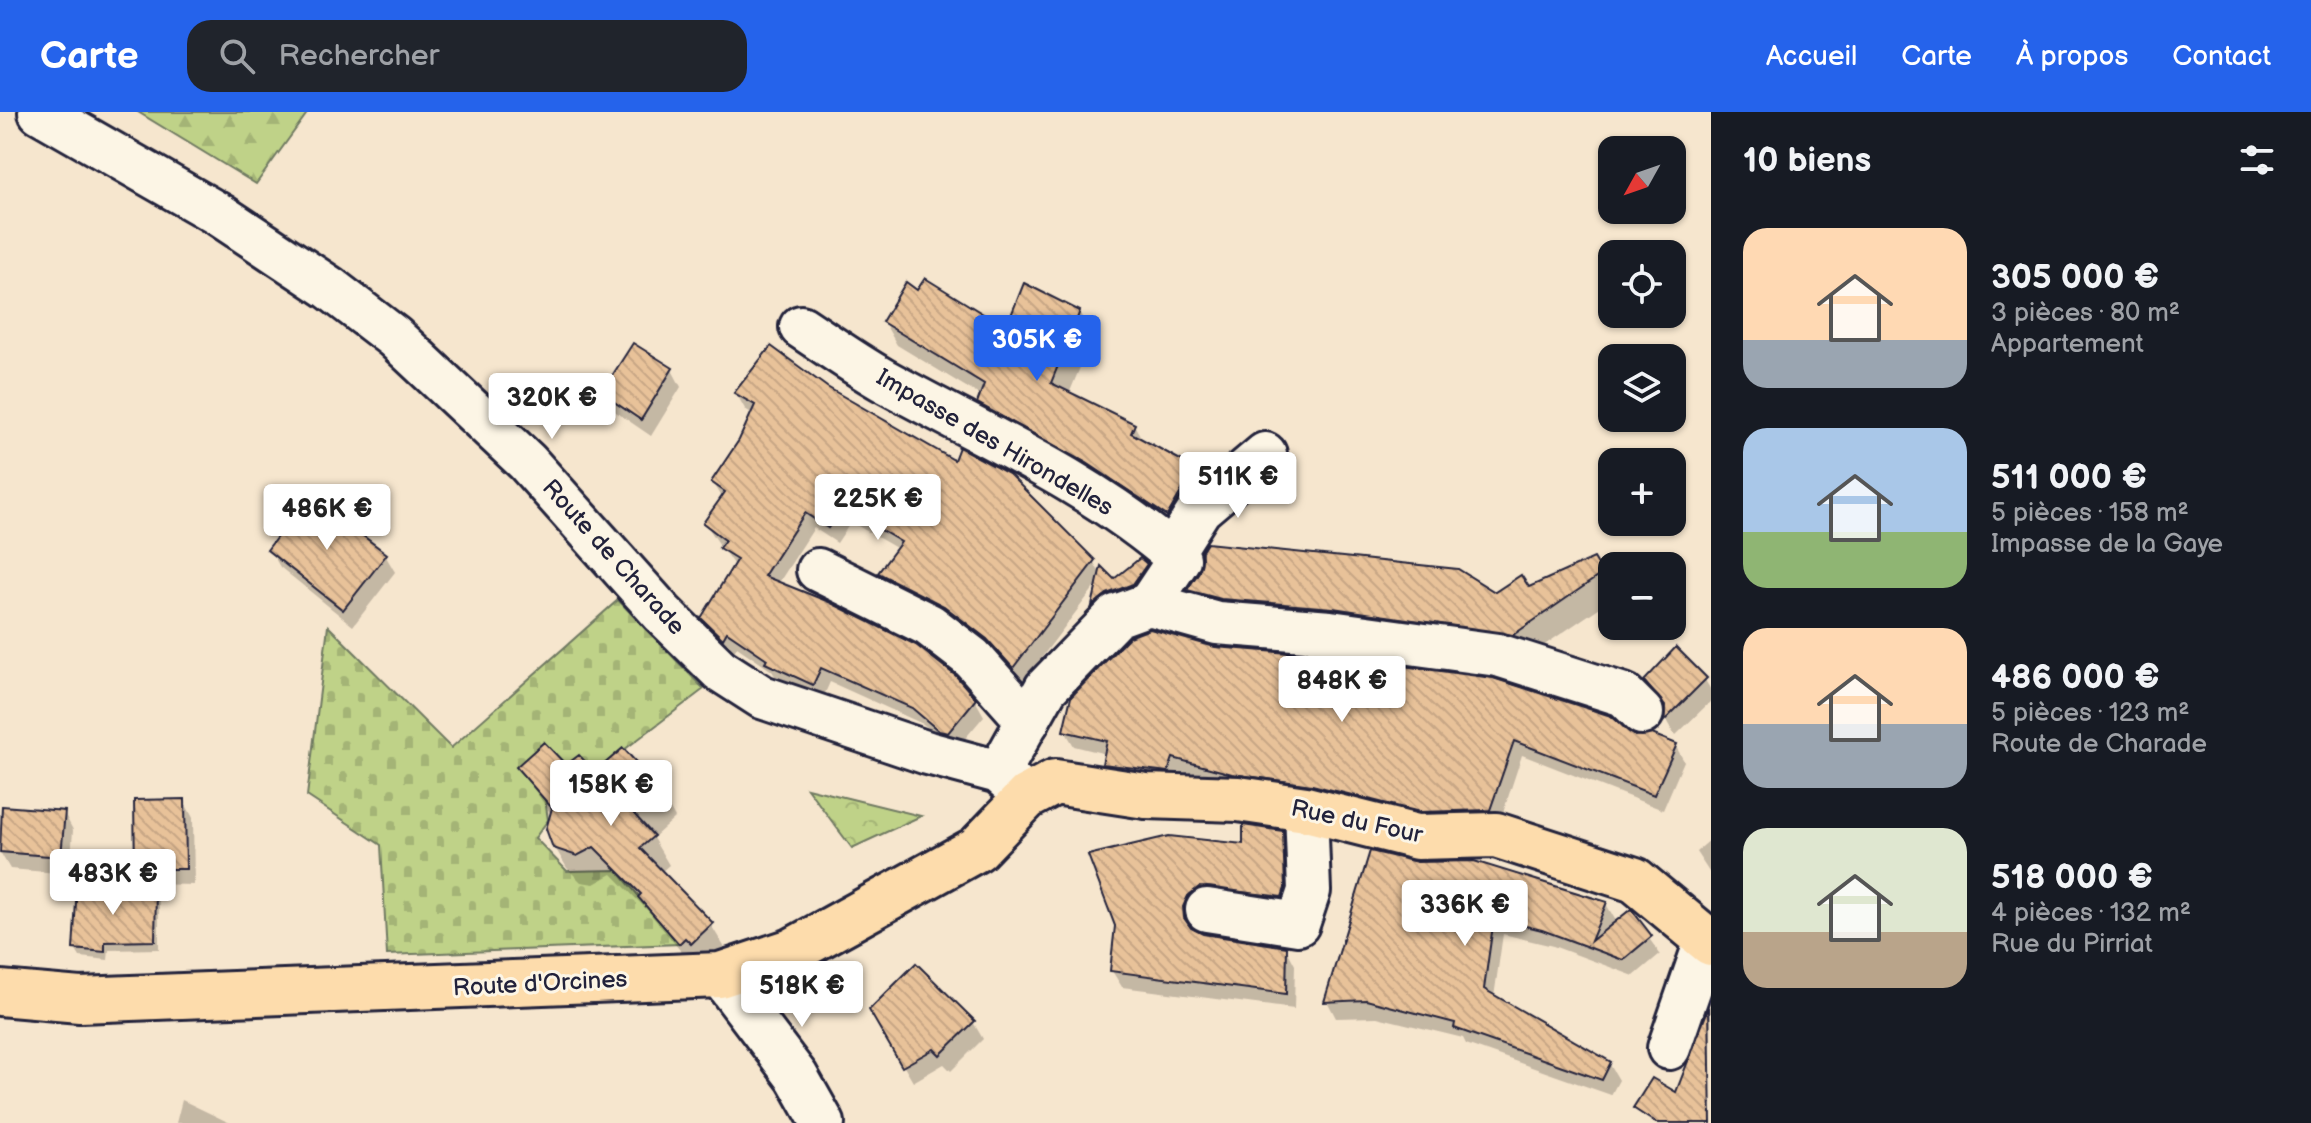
<!DOCTYPE html>
<html lang="fr">
<head>
<meta charset="utf-8">
<style>
	:root { --surface:#171b24; --page:#20242c; --text:#f1f3f6; --muted:#9ea1a6; --accent:#2563eb }
	body { margin:0; font-family:"Balsamiq Sans",sans-serif; background:var(--page); color:var(--text); height:100vh; display:flex; flex-direction:column; font-size:30px; white-space:nowrap }
	* { box-sizing:border-box; margin:0 }
	p { font-size:26px; color:var(--muted) }
	.icon { flex:none; width:44px; height:44px; fill:none; stroke:currentColor; stroke-width:2; stroke-linecap:round; stroke-linejoin:round }
	.map { position:relative; flex:1; overflow:hidden }
	.details { display:flex; flex-direction:column; background:var(--surface); width:600px }
	.details>* { flex:none }
	.needle { width:52px; rotate:230deg }
	.fabs { position:absolute; left:1598px; top:24px; display:grid; gap:16px }
	.fabs a { display:grid; place-items:center; width:88px; height:88px; border-radius:16px; background:var(--surface); box-shadow:0 2px 6px #0004; font-size:40px }
	.price { position:absolute; translate:-50% -68px; padding:0 18px; border-radius:8px; background:#fff; color:#222; font-size:26px; line-height:52px; filter:drop-shadow(0 2px 4px #0008) }
	.price::after { content:''; position:absolute; left:50%; top:48px; width:24px; height:18px; margin-left:-12px; background:inherit; clip-path:polygon(0 0,100% 0,50% 100%) }
	.price.active { background:var(--accent); color:#fff }
	ul { padding:0; list-style:none }
	li { display:flex; align-items:center; gap:24px; height:200px; padding:0 32px }
	li span { display:grid; place-items:center; flex:none; width:224px; height:160px; border-radius:24px; color:#555 }
	li>.icon { margin-inline-start:auto }
	span .icon { width:96px; height:96px; fill:#fffc; stroke-width:1 }
	li b { font-size:34px }
	h2 { display:flex; justify-content:space-between; align-items:center; height:96px; padding:0 32px; font-size:34px }
	header { display:flex; align-items:center; gap:48px; box-sizing:border-box; height:112px; padding:0 40px; background:var(--accent); color:#fff }
	header strong { font-size:38px }
	nav { display:flex; gap:44px; margin-inline-start:auto; font-size:28px }
	.search { width:560px; height:72px; background:var(--page); display:flex; align-items:center; gap:20px; box-sizing:border-box; padding:0 28px; border-radius:24px; color:var(--muted); font-size:30px }
	main { display:flex; flex:1; min-height:0 }
	.map>svg:first-child { display:block }
	.forest { fill:url(#forest-firs); stroke:#707a62; stroke-width:2 }
	.cemetery { fill:url(#cemetery-stones); stroke:#707a62; stroke-width:2 }
	.park { fill:url(#park-crowns); stroke:#707a62; stroke-width:2 }
	.shadow { fill:#0003; fill-rule:evenodd }
	.building { fill:url(#building-back-hatch); stroke:#22223b; stroke-width:2 }
	.lines { fill:none; stroke-linecap:round; stroke-linejoin:round }
	.minor-casing { stroke:#22223b; stroke-width:48 }
	.major-casing { stroke:#22223b; stroke-width:50 }
	.minor { stroke:#fcf5e5; stroke-width:42 }
	.major { stroke:#fddcac; stroke-width:44 }
	.labels { text-anchor:middle; stroke-width:6; stroke-linejoin:round; paint-order:stroke }
	.street-label { font-size:24px; fill:#22223b; stroke:#fcf5e5 }
</style>
</head>
<body>
<header>
<strong>Carte</strong>
<div class="search"><svg class="icon" aria-label="search" viewBox="0 0 24 24"><circle cx="10" cy="10" r="6"/><path d="M15 15l6 6"/></svg>Rechercher</div>
<nav><a>Accueil</a><a>Carte</a><a>À propos</a><a>Contact</a></nav>
</header>
<main>
<div class="map">
<svg width="1711" height="1011" viewBox="0 0 1711 1011">
	<defs>
		<pattern id="forest-firs" width="22" height="20" patternUnits="userSpaceOnUse" patternTransform="scale(2)"><rect width="22" height="20" fill="#bfd288"/><path d="M5 1l3.5 6h-7zM16 11l3.5 6h-7z" fill="#a4b476"/></pattern>
		<pattern id="cemetery-stones" width="16" height="16" patternUnits="userSpaceOnUse" patternTransform="scale(2)"><rect width="16" height="16" fill="#bfd288"/><path d="M2 7V4a2 2 0 0 1 4 0v3zM10 15v-3a2 2 0 0 1 4 0v3z" fill="#a4b476"/></pattern>
		<pattern id="park-crowns" width="20" height="18" patternUnits="userSpaceOnUse" patternTransform="scale(2)"><rect width="20" height="18" fill="#bfd288"/><path d="M2 6a3 3 0 1 1 6 0M12 15a3 3 0 1 1 6 0" fill="none" stroke="#a4b476"/></pattern>
		<pattern id="building-back-hatch" width="6" height="6" patternUnits="userSpaceOnUse" patternTransform="scale(2)"><rect width="6" height="6" fill="#e8c299"/><path d="M-1 5l2 2M0 0l6 6M5-1l2 2" fill="none" stroke="#c7a685"/></pattern>
	</defs>
	<rect width="100%" height="100%" fill="#f6e6ce"/>
	<filter id="ink" filterUnits="userSpaceOnUse"><feTurbulence type="fractalNoise" baseFrequency=".0125" numOctaves="2"/><feDisplacementMap in="SourceGraphic" scale="16" xChannelSelector="R" yChannelSelector="G"/><feConvolveMatrix kernelMatrix="1 2 1 2 8 2 1 2 1" color-interpolation-filters="sRGB"/></filter>
	<g filter="url(#ink)">
		<polygon class="forest" points="138,0 308,0 256,72"/>
		<polygon class="cemetery" points="618,488 704,577 595,660 566,653 544,630 518,657 544,679 548,708 535,726 567,759 617,758 679,832 387,843 381,733 307,684 328,514 451,636"/>
		<polygon class="park" points="807,676 921,704 852,736"/>
		<g class="shadow">
			<path d="M918 180 1007 219 1079 200 1093 224 1069 282 1134 313 1144 330 1194 358 1207 381 1181 426 992 314 979 290 981 284 897 233 884 210ZM994 298 1096 354 1094 358 994 303Z"/>
			<polygon points="672,258 681,275 651,324 613,298 603,281"/>
			<polygon points="826,277 1093,449 1101,463 1113,470 1145,453 1155,470 1103,510 1094,494 1100,468 1023,570 998,543 955,510 889,477 880,461 898,437 851,410 837,431 814,416 778,472 975,588 984,604 957,636 923,612 830,570 822,588 777,567 772,559 737,535 733,541 713,522 704,506 735,455 705,411 723,387 713,370 741,329 753,302 745,297 736,281"/>
			<polygon points="270,438 385,443 395,460 353,514 280,455"/>
			<polygon points="1593,448 1612,480 1612,487 1527,545 1203,501 1190,478 1495,482 1528,478"/>
			<polygon points="1214,537 1675,633 1684,649 1663,698 1522,643 1499,713 1430,715 1242,677 1181,661 1177,675 1113,667 1104,652 1106,642 1074,634 1065,619"/>
			<polygon points="1705,568 1711,578 1711,589 1675,624 1666,608 1667,599 1646,569"/>
			<polygon points="519,656 566,656 659,677 675,706 653,726 669,753 661,760 711,813 728,841 697,859 648,799 612,762 594,772 581,770 567,756 550,727 552,703"/>
			<polygon points="184,689 193,706 194,773 146,772 137,756"/>
			<polygon points="3,696 64,701 73,718 70,762 10,757 0,740"/>
			<polygon points="1282,721 1291,737 1293,793 1196,800 1191,813 1192,819 1203,824 1286,836 1295,853 1294,897 1122,875 1112,859 1117,814 1245,734"/>
			<polygon points="1711,727 1711,763 1696,740"/>
			<polygon points="1371,741 1606,792 1616,809 1629,798 1660,842 1634,864 1553,834 1503,822 1494,885 1609,951 1619,968 1611,983 1466,932 1463,926 1377,905 1336,906 1327,889"/>
			<polygon points="155,780 159,788 159,837 109,838 108,848 80,845 75,837"/>
			<polygon points="1711,891 1711,987 1693,982 1683,965"/>
			<polygon points="871,898 973,910 983,927 951,959 944,952 913,970"/>
			<polygon points="182,988 230,1011 176,1011"/>
		</g>
		<g class="building">
			<polygon points="925,166 1006,216 1024,171 1080,199 1051,271 1135,312 1131,321 1195,356 1167,404 1087,351 977,291 984,272 882,210 906,170 917,178"/>
			<polygon points="633,231 673,256 641,308 601,281"/>
			<polygon points="771,234 827,275 954,348 959,335 1009,362 1095,448 1013,556 987,527 944,494 878,461 901,430 842,395 828,416 805,401 764,464 829,490 916,533 956,564 976,587 948,621 939,619 912,596 821,556 813,573 765,551 767,547 727,520 723,527 701,506 737,447 719,436 725,428 703,411 725,380 711,370 739,328 755,293 734,281"/>
			<polygon points="309,383 387,442 343,498 267,438"/>
			<polygon points="1207,431 1458,457 1495,480 1521,463 1529,475 1594,446 1603,461 1513,523 1333,496 1221,487 1187,478 1199,460 1202,439"/>
			<polygon points="1140,446 1147,452 1133,472 1107,482 1092,494 1101,454 1114,467"/>
			<polygon points="1150,517 1215,535 1327,544 1493,566 1611,604 1635,624 1652,622 1677,632 1654,683 1514,629 1490,698 1420,700 1312,673 1232,662 1173,646 1168,660 1102,652 1107,629 1063,619 1071,585 1129,525"/>
			<polygon points="1676,535 1707,566 1664,609 1665,594 1644,569"/>
			<polygon points="544,630 566,653 579,643 595,660 623,636 660,676 633,701 654,724 640,736 713,811 691,832 685,826 679,832 638,785 641,782 594,735 577,744 553,736 546,717 552,696 516,655"/>
			<polygon points="185,687 186,757 135,757 134,688"/>
			<polygon points="2,694 65,699 61,745 0,740"/>
			<polygon points="1243,713 1283,719 1285,776 1282,785 1199,775 1188,784 1183,795 1184,806 1191,816 1203,822 1287,835 1286,882 1110,859 1115,814 1088,743 1169,724 1243,732"/>
			<polygon points="1370,739 1417,750 1474,749 1607,790 1591,829 1631,797 1652,824 1623,848 1542,818 1494,806 1484,877 1611,950 1602,968 1454,916 1455,911 1366,888 1324,890"/>
			<polygon points="77,774 156,778 155,829 105,830 105,840 73,837"/>
			<polygon points="916,851 975,909 940,943 934,937 902,955 869,898"/>
			<polygon points="1709,895 1711,1011 1656,1011 1633,996 1652,966 1676,980"/>
		</g>
		<g class="lines">
			<g class="minor-casing">
				<g id="minor">
					<polyline points="40,0 220,103 330,176 394,225 527,350 662,501 720,558 762,585 928,641 999,660 1027,685"/>
					<path d="M801 215C828 233 855 252 883 268 984 324 1092 370 1179 447L1149 492"/>
					<polyline points="1172,441 1200,397 1265,342"/>
					<polyline points="818,458 929,513 972,546 1028,609"/>
					<polyline points="999,660 1046,576 1116,504 1149,492 1217,511 1330,520 1498,543 1624,583 1642,601"/>
					<polyline points="1207,798 1298,812 1309,779 1306,697"/>
					<polyline points="720,863 797,965 823,1011"/>
					<polyline points="1669,936 1707,826"/>
				</g>
			</g>
			<g class="major-casing">
				<polyline id="major" points="0,881 80,888 720,863 792,839 977,737 1027,685 1055,670 1146,684 1238,687 1306,697 1417,725 1496,723 1635,768 1711,831"/>
			</g>
			<use href="#minor" class="minor"/>
			<use href="#major" class="major"/>
		</g>
	</g>
	<g class="labels">
		<g class="street-label">
			<text transform="translate(995 330) rotate(30)" y="8">Impasse des Hirondelles</text>
			<text transform="translate(614 445) rotate(48)" y="8">Route de Charade</text>
			<text transform="translate(1357 709) rotate(12)" y="8">Rue du Four</text>
			<text transform="translate(540 871) rotate(-3)" y="8">Route d'Orcines</text>
		</g>
	</g>
</svg>
<div class="fabs">
<a><svg class="needle" viewBox="-14 -14 28 28"><path d="M0-13l5 13h-10z" fill="#e53935"/><path d="M0 13l5-13h-10z" fill="#9ea1a6"/></svg></a>
<a><svg class="icon" aria-label="locate" viewBox="0 0 24 24"><circle cx="12" cy="12" r="6"/><path d="M12 2v4M12 18v4M2 12h4M18 12h4"/></svg></a>
<a><svg class="icon" aria-label="layers" viewBox="0 0 24 24"><path d="M12 4l9 5-9 5-9-5zM3 14l9 5 9-5"/></svg></a>
<a>+</a>
<a>−</a>
</div>
<b class="price active" style="left:1037px;top:271px">305K €</b>
<b class="price" style="left:552px;top:329px">320K €</b>
<b class="price" style="left:1238px;top:408px">511K €</b>
<b class="price" style="left:878px;top:430px">225K €</b>
<b class="price" style="left:327px;top:440px">486K €</b>
<b class="price" style="left:1342px;top:612px">848K €</b>
<b class="price" style="left:611px;top:716px">158K €</b>
<b class="price" style="left:113px;top:805px">483K €</b>
<b class="price" style="left:1465px;top:836px">336K €</b>
<b class="price" style="left:802px;top:917px">518K €</b>
</div>
<section class="details">
<h2>10 biens<svg class="icon" aria-label="filters" viewBox="0 0 24 24"><path d="M4 7h16M4 17h16"/><circle cx="9" cy="7" r="2"/><circle cx="15" cy="17" r="2"/></svg></h2>
<ul>
<li><span style="background:linear-gradient(#ffd9b3 70%,#9aa5b1 0)"><svg class="icon" aria-label="home" viewBox="0 0 24 24"><path d="M3 11l9-7 9 7M6 9v11h12V9"/></svg></span><div><b>305 000 €</b><p>3 pièces · 80 m²</p><p>Appartement</p></div></li>
<li><span style="background:linear-gradient(#a9c7e8 65%,#8fb573 0)"><svg class="icon" aria-label="home" viewBox="0 0 24 24"><path d="M3 11l9-7 9 7M6 9v11h12V9"/></svg></span><div><b>511 000 €</b><p>5 pièces · 158 m²</p><p>Impasse de la Gaye</p></div></li>
<li><span style="background:linear-gradient(#ffd9b3 60%,#9aa5b1 0)"><svg class="icon" aria-label="home" viewBox="0 0 24 24"><path d="M3 11l9-7 9 7M6 9v11h12V9"/></svg></span><div><b>486 000 €</b><p>5 pièces · 123 m²</p><p>Route de Charade</p></div></li>
<li><span style="background:linear-gradient(#dfe7d0 65%,#b9a48a 0)"><svg class="icon" aria-label="home" viewBox="0 0 24 24"><path d="M3 11l9-7 9 7M6 9v11h12V9"/></svg></span><div><b>518 000 €</b><p>4 pièces · 132 m²</p><p>Rue du Pirriat</p></div></li>
</ul>
</section>
</main>
</body>
</html>
